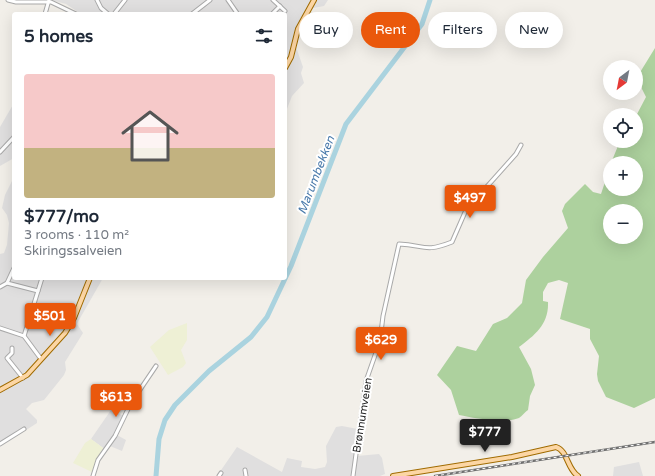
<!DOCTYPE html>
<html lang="en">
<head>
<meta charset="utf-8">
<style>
	:root { --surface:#fff; --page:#f6f6f7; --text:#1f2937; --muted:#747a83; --line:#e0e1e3; --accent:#ea580c }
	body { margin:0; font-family:"Varela Round",sans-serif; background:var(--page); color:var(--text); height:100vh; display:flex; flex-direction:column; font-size:15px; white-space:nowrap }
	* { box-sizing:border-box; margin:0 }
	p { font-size:13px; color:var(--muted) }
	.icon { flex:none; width:22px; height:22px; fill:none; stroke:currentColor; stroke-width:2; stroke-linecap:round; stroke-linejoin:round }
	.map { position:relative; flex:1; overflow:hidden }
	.details { position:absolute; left:12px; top:12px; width:275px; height:268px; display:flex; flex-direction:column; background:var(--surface); border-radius:4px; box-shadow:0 4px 16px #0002 }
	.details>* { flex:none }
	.hud { position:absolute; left:299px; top:12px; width:296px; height:36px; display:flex; gap:8px }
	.needle { width:26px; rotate:212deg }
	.fabs { position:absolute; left:603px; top:60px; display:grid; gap:8px }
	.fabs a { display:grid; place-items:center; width:40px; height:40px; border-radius:50%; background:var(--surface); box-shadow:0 4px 16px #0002; font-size:20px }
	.price { position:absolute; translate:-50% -34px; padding:0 9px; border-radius:4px; background:var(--accent); color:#fff; font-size:13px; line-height:26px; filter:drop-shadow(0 1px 2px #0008) }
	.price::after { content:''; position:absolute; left:50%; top:24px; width:12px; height:9px; margin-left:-6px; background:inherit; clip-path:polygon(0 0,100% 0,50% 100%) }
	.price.active { background:#222; color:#fff }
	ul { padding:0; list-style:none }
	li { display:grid; align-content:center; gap:8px; height:212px; padding:0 12px }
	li+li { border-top:1px solid var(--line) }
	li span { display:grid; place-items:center; height:124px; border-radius:4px; color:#555 }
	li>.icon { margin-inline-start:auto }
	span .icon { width:72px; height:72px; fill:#fffc; stroke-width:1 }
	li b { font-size:17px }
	h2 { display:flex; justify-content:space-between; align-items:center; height:48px; padding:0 12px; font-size:17px }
	.pill { padding:0 14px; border-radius:18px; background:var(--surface); box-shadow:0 4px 16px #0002; font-size:14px; line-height:36px }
	.pill.active { background:var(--accent); color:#fff }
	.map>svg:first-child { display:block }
	.residential { fill:#e0dfdf }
	.farmland { fill:#eef0d5 }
	.forest { fill:#add19e; fill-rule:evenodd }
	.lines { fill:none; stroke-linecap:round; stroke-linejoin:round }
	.river { stroke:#aad3df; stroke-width:5 }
	.minor-casing { stroke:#a9a9a9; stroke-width:5 }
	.major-casing { stroke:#a06b00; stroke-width:6 }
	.minor { stroke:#fff; stroke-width:3 }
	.major { stroke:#fcd6a4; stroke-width:4 }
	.rail-casing { stroke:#707070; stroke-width:2.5 }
	.rail { stroke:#fff; stroke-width:1; stroke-dasharray:3; stroke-linecap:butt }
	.labels { text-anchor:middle; stroke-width:4; stroke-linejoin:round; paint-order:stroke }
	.street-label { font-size:11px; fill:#222; stroke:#fff }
	.water-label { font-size:12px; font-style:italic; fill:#4a7aab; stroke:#fff }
</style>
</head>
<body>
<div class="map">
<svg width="655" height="476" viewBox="0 0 655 476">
	<rect width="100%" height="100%" fill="#f2efe9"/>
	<g class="residential">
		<polygon points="51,0 328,0 324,6 313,8 309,12 298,33 296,47 303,67 301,73 304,83 292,96 285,114 285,14 81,14 66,4"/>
		<polygon points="14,103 14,158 0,166 0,127"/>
		<polygon points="14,177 14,278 103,278 79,320 77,324 83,333 65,362 66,370 64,375 44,400 32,403 26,409 37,420 37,423 0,447 0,254 4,253 7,245 9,223 7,215 2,208 5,195"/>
		<polygon points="111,410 126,417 117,435 126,440 122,451 110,446 106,450 91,439"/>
		<polygon points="342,426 358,429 361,432 357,456 379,454 382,458 385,474 380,476 217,476 237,447 282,472 287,458 302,461 301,467 315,469 325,467 327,462 326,446 336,427"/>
		<polygon points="639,462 643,476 613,476 614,467"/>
	</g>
	<g class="farmland">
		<polygon points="187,323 187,340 181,350 186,363 183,367 168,375 150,347 169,330"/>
		<polygon points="91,439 106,450 98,461 94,473 73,463 85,443"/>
	</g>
	<path class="forest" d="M655 48V398L634 408 606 397 598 381 597 374 599 356 590 339V329L560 319 568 283 559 280 548 283 543 292V301L548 302C549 324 535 335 519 347L531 369 535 385 530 396 528 410C525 412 522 416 519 418 504 424 474 418 459 415L451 390 437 375 457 346 476 351 493 324 507 318 522 303 526 280 543 257 568 228 562 211 565 204 585 184 593 192 601 194 610 167V189H636V163H611L620 141H636V116L646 97 642 89 639 74ZM610 211H636V237H610Z"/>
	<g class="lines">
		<polyline class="river" points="156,476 159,439 165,420 175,405 209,371 251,337 267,317 291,266 346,124 422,24 430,0"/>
		<g class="minor-casing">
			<g id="minor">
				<polyline points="8,0 16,2 51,2 76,14"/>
				<polyline points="97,0 101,8 108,14"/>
				<polyline points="228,0 237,13"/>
				<polyline points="273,0 285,11"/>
				<polyline points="45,14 49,0"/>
				<polyline points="114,14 125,0"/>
				<polyline points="192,14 210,0"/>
				<polyline points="272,14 280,6"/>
				<polyline points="0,152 14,137"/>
				<polyline points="7,283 38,291"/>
				<polyline points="0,287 7,283 14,268"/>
				<polyline points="0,328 24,336 42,278"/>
				<polyline points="24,336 41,359"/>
				<polyline points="12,348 12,353 7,358 23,378"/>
				<polyline points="0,444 24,429"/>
				<polyline points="245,470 246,476"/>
				<polyline points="93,476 98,460 115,436 131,403 156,366"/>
				<polyline points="219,476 221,473"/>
				<path d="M353 476 366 381 380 341 383 316 399 244C425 245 424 253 452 242L466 210 516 154 521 145"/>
			</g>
		</g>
		<g class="major-casing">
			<g id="major">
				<polyline points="285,68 291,57 298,29 314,0"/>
				<polyline points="0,390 27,375 65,333 74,318 90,278"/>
				<path d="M393 476 512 457 556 447C568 451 567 469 578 476"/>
			</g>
		</g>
		<use href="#minor" class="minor"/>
		<use href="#major" class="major"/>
		<g class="rail-casing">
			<polyline id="rail" points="435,476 655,442"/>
		</g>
		<use href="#rail" class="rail"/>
	</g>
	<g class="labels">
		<g class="street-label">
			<text transform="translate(362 415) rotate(-81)" y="4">Brønnumveien</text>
		</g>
		<g class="water-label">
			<text transform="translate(316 175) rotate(-69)" y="4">Marumbekken</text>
		</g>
	</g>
</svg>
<div class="fabs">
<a><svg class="needle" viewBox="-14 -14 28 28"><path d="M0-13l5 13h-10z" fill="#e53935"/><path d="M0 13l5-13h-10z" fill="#747a83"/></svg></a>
<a><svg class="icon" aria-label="locate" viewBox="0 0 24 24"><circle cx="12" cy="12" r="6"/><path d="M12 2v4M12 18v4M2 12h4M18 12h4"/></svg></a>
<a>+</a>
<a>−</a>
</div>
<b class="price" style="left:470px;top:219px">$497</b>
<b class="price" style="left:50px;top:337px">$501</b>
<b class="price" style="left:381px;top:361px">$629</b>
<b class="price" style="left:116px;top:418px">$613</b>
<b class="price active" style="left:485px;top:453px">$777</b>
<div class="hud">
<a class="pill">Buy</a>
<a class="pill active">Rent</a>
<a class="pill">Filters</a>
<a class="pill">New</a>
</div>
<section class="details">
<h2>5 homes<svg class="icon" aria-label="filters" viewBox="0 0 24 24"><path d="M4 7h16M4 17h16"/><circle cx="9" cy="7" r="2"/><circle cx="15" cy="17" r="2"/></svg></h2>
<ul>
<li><span style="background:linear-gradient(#f6c9c9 60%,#c2b280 0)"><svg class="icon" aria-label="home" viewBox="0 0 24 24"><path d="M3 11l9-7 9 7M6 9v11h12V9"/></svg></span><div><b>$777/mo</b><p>3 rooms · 110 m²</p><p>Skiringssalveien</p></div></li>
</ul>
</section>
</div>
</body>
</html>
